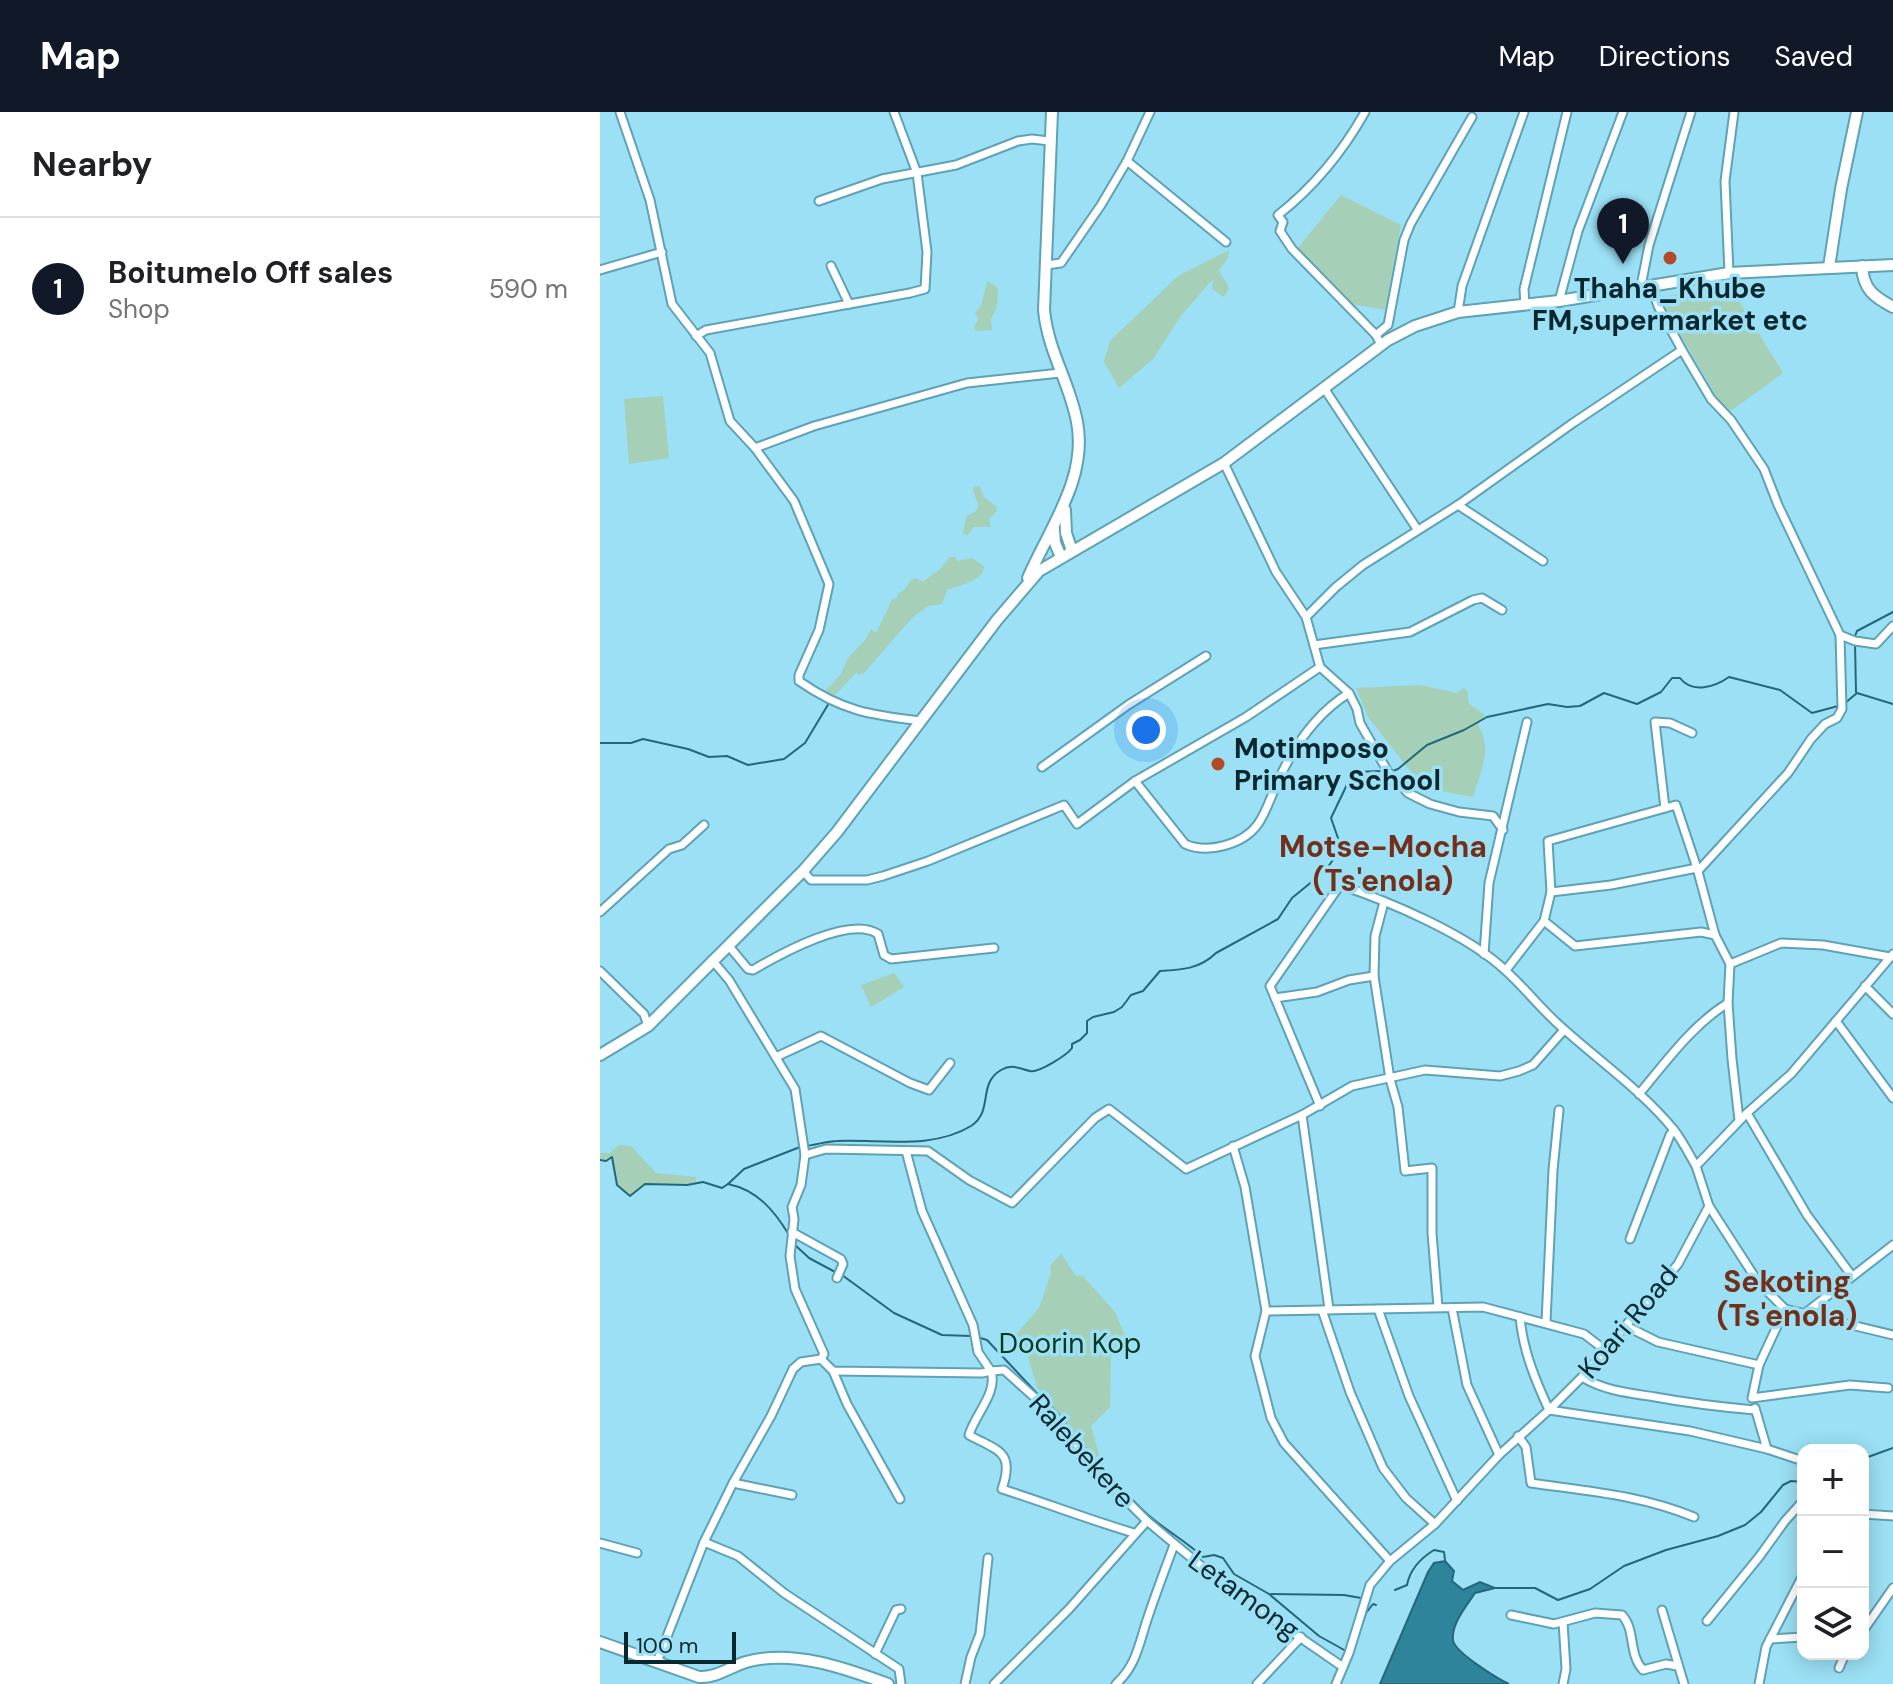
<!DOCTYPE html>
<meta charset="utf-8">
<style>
:root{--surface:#fff;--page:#f2f2f2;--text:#202124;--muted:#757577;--line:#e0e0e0;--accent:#111827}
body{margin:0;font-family:"DM Sans",sans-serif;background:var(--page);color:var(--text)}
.controls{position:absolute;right:24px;bottom:24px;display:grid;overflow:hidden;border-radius:16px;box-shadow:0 4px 20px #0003}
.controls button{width:72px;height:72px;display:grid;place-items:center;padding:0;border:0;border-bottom:2px solid var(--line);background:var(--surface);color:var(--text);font:40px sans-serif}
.scale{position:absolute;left:24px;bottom:20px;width:112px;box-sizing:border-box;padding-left:8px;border:4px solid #09272e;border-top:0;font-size:22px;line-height:28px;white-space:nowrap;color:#09272e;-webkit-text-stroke:6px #9be0f4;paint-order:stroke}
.you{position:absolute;left:546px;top:618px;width:28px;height:28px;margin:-20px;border:6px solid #fff;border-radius:50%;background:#1a73e8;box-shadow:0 0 0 12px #1a73e833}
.badge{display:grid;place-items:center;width:52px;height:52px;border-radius:50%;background:var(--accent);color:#fff;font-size:26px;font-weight:700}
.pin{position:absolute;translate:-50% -66px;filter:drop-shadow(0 2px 4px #0008)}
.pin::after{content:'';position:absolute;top:42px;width:28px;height:24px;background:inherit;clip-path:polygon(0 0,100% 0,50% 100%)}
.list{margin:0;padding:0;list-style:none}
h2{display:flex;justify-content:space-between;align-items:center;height:104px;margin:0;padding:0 32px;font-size:34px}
h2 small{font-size:26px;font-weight:400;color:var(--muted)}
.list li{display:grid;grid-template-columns:52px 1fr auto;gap:24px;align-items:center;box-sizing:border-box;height:144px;padding:0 32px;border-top:2px solid var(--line)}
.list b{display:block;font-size:30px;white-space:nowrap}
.list p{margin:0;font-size:26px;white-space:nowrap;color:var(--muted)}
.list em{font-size:26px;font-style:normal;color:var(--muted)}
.icon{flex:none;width:44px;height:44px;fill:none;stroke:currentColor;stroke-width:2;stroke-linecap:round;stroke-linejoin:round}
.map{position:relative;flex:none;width:1293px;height:1572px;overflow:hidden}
header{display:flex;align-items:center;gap:48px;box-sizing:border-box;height:112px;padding:0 40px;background:var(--accent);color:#fff}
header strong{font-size:38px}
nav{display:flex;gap:44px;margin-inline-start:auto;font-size:28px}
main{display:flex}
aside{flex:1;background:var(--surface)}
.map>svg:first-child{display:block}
.green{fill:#a5cfb6}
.water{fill:#2e849b;stroke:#23687a;stroke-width:2}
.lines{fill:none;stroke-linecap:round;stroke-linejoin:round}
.stream{stroke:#23687a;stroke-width:2}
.street-casing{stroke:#5ea2b5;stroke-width:11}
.secondary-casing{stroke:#5ea2b5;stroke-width:14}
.street{stroke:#fff;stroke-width:7}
.secondary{stroke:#fff;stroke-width:10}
.poi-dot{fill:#b24a27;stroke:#9be0f4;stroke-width:3}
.labels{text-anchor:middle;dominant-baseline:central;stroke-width:7;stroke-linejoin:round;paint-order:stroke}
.poi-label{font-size:28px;font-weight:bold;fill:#09272e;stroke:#9be0f4}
.street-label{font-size:28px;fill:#09272e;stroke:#9be0f4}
.park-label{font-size:28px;fill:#00371f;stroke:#9be0f4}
.neighbourhood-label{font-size:30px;font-weight:bold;fill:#722f19;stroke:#9be0f4}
</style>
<header>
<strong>Map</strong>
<nav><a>Map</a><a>Directions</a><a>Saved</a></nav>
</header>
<main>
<aside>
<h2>Nearby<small></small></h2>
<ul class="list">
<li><span class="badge">1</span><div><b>Boitumelo Off sales</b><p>Shop</p></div><em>590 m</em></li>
</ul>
</aside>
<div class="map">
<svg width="1293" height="1572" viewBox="0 0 1293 1572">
<rect width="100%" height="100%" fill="#9be0f4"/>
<g class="green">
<polygon points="741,83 801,113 785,198 752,192 697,137"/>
<path d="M629,138L628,146L619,158C621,166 628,169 629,177L624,185L612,177L613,167L579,206L554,246L519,276L504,250L510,229L578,164Z"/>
<polygon points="387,169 398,176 397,195 391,207 392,218 376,219 374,215 378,207 375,200 381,194"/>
<polygon points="1128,171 1183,261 1132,298 1123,296 1059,186"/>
<polygon points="63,284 69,346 29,352 24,287"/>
<polygon points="380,374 383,384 397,395 396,400 389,407 391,415 374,415 367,424 363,421 366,405 375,400 379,394 373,379 374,375"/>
<path d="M350,445H355L358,449L372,446L384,454C383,470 361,472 347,478L342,492L328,494L312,506L264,561L258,563L257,560L232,586L226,579L241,562L248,546L266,527L271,517L276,521L293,486L298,487L297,482L304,478L312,467L316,466L323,470L340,457Z"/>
<path d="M820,573L857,581L863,576L867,578L869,592L885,603L878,613C893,640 881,657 873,685L836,678L812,661L768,605L756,576Z"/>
<polygon points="294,861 304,875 271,895 261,873"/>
<polygon points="19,1033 31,1034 56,1061 96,1065 96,1072 45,1072 30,1084 17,1073 12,1046 0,1048 0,1041 10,1041"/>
<polygon points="461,1142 476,1164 482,1163 515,1200 529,1232 511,1244 510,1295 491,1314 501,1349 496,1348 437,1275 428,1245 414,1236 413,1226 439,1196 451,1161 450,1154"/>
</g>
<path class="water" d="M845,1449L854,1459L852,1469L863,1478L880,1470L895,1476L875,1481C867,1493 851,1512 853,1528C854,1540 898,1567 909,1572H780L828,1460L834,1451Z"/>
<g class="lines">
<g class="stream">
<polyline points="1255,524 1257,519 1293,500"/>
<polyline points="1255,531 1256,580"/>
<polyline points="1244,592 1257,581 1293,592"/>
<polyline points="0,631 31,631 43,627 88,637 109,645 127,644 148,653 184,647 205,631 229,591"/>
<path d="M790,660L798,657L827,633L864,618L887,605L948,592L967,595L980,594L1004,581L1037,592L1061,580L1072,566H1080C1092,582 1115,575 1129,565L1180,578L1212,601L1238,594"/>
<path d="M206,1034C216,1033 227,1029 237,1029C280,1027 332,1038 371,1014C394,999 377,972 401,958C413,951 419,957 430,959C439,961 467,943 472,936V932L480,928L487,921V909L493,905L514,900L522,895L531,883L543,879L560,859C581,858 600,857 616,841L678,807L692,786L725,759L735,745L739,729L731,706L753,660L783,659"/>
<path d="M0,1048L6,1049L12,1045L17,1073L30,1084L45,1072L87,1073L103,1070L122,1076L128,1072C157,1078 174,1098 189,1123"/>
<polyline points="128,1072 144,1057 200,1035"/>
<polyline points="194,1132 209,1146 235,1160"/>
<polyline points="242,1163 294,1201 342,1223 371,1224"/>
<polyline points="377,1225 387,1228 447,1292"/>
<polyline points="1263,1344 1268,1345 1293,1336"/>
<path d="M503,1357C520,1373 535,1393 553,1407C569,1420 588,1431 603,1445L614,1443L623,1446L634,1462L669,1482L719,1524L746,1539"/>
<polyline points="893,1476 935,1476 958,1488 990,1477 1024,1454 1066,1438 1118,1424 1145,1413 1161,1400 1183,1373 1191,1369 1203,1370"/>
<path d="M795,1478L807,1473C810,1457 821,1446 834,1438L844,1440L845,1448"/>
<polyline points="671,1482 744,1483 761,1486"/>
<polyline points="752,1542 766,1501 773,1492 776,1493"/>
</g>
<g class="street-casing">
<g id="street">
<path d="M20,0L50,88L72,192L110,241L130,309L155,336L194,389L229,472L219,518L199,563V569C242,599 270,603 321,609"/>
<path d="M765,0C742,41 715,74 678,103L683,110L680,119L692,137L776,223L781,233"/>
<polyline points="527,49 626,130"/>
<polyline points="219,89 282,67 356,53 418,29 432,27 449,29"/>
<polyline points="446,153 461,151 501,93 527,49 550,0"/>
<polyline points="231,154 249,192"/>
<polyline points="0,158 62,140"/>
<polyline points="1129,161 1125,69 1134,0"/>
<polyline points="1041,174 1049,133 1091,0"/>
<polyline points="1051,174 1058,194 1082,238 1111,287 1131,308 1164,357 1178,393 1240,523 1242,597 1237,606 1225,612 1211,627 1188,661 1098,759"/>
<polyline points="959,189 978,119 1023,0"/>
<polyline points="925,193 924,177 967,0"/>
<polyline points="858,200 862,174 924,0"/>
<polyline points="776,223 788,213 804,128 811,111 872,5"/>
<polyline points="96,224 106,218 310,181 325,177 327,140 317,61 294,0"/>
<polyline points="724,276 817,417"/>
<polyline points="155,336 214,314 367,271 460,261"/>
<polyline points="624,351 676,460 706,505 720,555 749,581 757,597 760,611 788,660 808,681 830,692 859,700 893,704 903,718"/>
<polyline points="858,393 943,449"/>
<polyline points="706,505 736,475 763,453 858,393 973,311 1082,238"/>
<polyline points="1240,523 1255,529 1276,532 1293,514"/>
<polyline points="714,533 810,520 873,488 882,486 902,498"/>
<polyline points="442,655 528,593 606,544"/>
<path d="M535,669L585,732C607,742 643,733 658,712C667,699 672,681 679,667C694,634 717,601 749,581"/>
<polyline points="1065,696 1055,610 1070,611 1092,621"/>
<polyline points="203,759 211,768 267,768 283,764 328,749 464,693 477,712 535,669 646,605 720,555"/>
<polyline points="951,780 1011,773 1097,756"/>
<polyline points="784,790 775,824 774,864 790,967 798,995 805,1059 832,1056 832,1121 838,1195"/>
<polyline points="0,800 69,737 82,733 104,713"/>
<polyline points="944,809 975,834 1101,820 1115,823"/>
<path d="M128,833L148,857L153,858C180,842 250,803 278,822L284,843L291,847L394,836"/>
<polyline points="884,842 889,771 927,610"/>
<polyline points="112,848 129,868 195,977 205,1043 201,1073 192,1095 194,1107 190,1144 195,1177 224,1242 221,1247"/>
<polyline points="1130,852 1181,831 1223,833 1290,845"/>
<polyline points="906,858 944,809 951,780 948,729 1076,693 1097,756 1115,823 1130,852 1128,891 1132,947 1139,1008"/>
<polyline points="0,859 44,902 48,914"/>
<polyline points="1265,874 1293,902"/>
<polyline points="675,886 717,880 749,868 774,864"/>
<polyline points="1236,909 1293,986"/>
<polyline points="176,945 221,924 310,971 329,978 350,951"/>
<path d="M1039,982C1066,950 1092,913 1128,891"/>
<path d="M720,994L670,874L740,773C788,789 869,823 906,859C927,878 944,901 966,919C1002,951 1043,980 1074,1018C1082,1028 1089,1042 1096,1054"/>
<polyline points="1147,1001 1207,1103 1252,1164"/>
<polyline points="702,1003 729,1197"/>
<polyline points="633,1034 645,1075 666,1199 655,1244 671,1306 684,1331 790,1449"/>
<polyline points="306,1039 322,1099 373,1213 378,1240 391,1259 404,1258 453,1302 499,1361 547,1409 469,1497 394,1572"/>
<polyline points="205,1043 226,1037 328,1039 369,1068 412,1091 495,1006 509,997 586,1057 702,1003 752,974 825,958 900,964 919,959 933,953 964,918"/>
<polyline points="1109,1094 1158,1170 1185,1197 1293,1223"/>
<polyline points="192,1120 241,1147 243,1152 237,1166"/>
<polyline points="1030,1127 1070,1023 1074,1018"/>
<polyline points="852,1196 867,1273 899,1343"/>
<polyline points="778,1197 809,1284 857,1389"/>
<polyline points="722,1198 750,1280 783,1356 806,1386 835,1412"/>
<polyline points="666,1199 883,1195 984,1222 1005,1238"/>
<polyline points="1204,1202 1293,1133"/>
<path d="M920,1205C923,1239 935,1267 949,1298L1090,1319L1167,1337L1203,1349"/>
<polyline points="946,1210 953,1058 959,998"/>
<polyline points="1026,1214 1058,1230 1159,1253 1185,1197"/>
<polyline points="1159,1253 1152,1286 1250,1273 1288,1276"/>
<polyline points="233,1259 247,1292 300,1387"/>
<path d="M982,1265C1005,1279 1029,1281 1055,1285C1088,1291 1121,1295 1155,1298"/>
<polyline points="1155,1296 1167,1337"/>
<path d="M918,1324L926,1335L931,1371C987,1379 1041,1383 1094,1405"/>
<polyline points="133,1371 192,1383"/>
<polyline points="1263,1402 1293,1404"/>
<polyline points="547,1409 624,1473 743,1555"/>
<polyline points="104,1430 138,1444 184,1481 299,1557 301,1572"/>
<polyline points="0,1431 37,1441"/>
<polyline points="1062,1498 1084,1572"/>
<path d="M911,1503L954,1512L995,1501L1022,1503C1036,1518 1028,1542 1043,1558L1066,1552L1077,1554"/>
<polyline points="1107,1509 1159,1445 1185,1409 1203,1389"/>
<polyline points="1263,1519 1293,1476"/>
<polyline points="1170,1527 1203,1525"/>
<polyline points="275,1542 296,1498 301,1497"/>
<path d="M57,1550L104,1430L133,1371L171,1304L193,1257L201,1250L221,1247L233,1259L382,1261L391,1259C398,1281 375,1302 369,1323C398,1339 415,1339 402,1377C446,1391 490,1408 534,1421"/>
<polyline points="1239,1556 1245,1542"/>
<polyline points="365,1572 371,1545 380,1522 388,1446"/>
<path d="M516,1572C537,1553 539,1531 548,1505C556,1481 565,1457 574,1433"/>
<polyline points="657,1572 701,1525"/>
<polyline points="736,1572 749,1541 770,1473 790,1449 835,1412 899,1343 949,1298 982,1265 1078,1152 1109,1094 1096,1054 1147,1001 1191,962 1293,842"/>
<polyline points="963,1572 966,1557 963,1510"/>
<polyline points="1159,1572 1166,1535 1203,1463"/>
</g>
</g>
<g class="secondary-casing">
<g id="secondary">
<path d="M1262,154C1263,177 1274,185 1293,195"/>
<polyline points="1229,155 1241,77 1257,0"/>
<polyline points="465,398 466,421 472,439"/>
<polyline points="454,417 455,431 461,445"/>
<path d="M428,466C449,417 488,366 477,310C470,271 448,240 444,198L452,0"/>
<polyline points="0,943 48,914 203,759 237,720 397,508 439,459 624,351 788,228 815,214 858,200 959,189 1129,161 1293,153"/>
<path d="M0,1530L99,1565C116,1566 130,1555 146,1550C192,1537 245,1556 288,1572"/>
</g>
</g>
<use href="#street" class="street"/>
<use href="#secondary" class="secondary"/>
</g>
<g class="poi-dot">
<circle cx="1070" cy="146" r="8"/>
<circle cx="618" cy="652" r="8"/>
</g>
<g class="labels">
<g class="poi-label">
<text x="1070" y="176">Thaha_Khube<tspan x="1070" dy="32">FM,supermarket etc</tspan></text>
<text x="634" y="636" text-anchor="start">Motimposo<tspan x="634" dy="32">Primary School</tspan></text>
</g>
<g class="street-label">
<text transform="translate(1028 1210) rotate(-50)">Koari Road</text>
<text transform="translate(482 1339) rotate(48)">Ralebekere</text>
<text transform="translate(644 1483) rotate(36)">Letamong</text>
</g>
<g class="park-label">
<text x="470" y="1231">Doorin Kop</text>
</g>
<g class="neighbourhood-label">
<text x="783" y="734">Motse-Mocha<tspan x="783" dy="34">(Ts'enola)</tspan></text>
<text x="1187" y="1169">Sekoting<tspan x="1187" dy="34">(Ts'enola)</tspan></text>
</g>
</g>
</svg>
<div class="controls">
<button>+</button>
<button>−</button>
<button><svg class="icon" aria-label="layers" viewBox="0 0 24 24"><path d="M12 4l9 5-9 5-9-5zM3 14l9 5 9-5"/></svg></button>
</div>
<div class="scale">100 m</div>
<div class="you"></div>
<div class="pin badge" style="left:1023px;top:152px">1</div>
</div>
</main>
